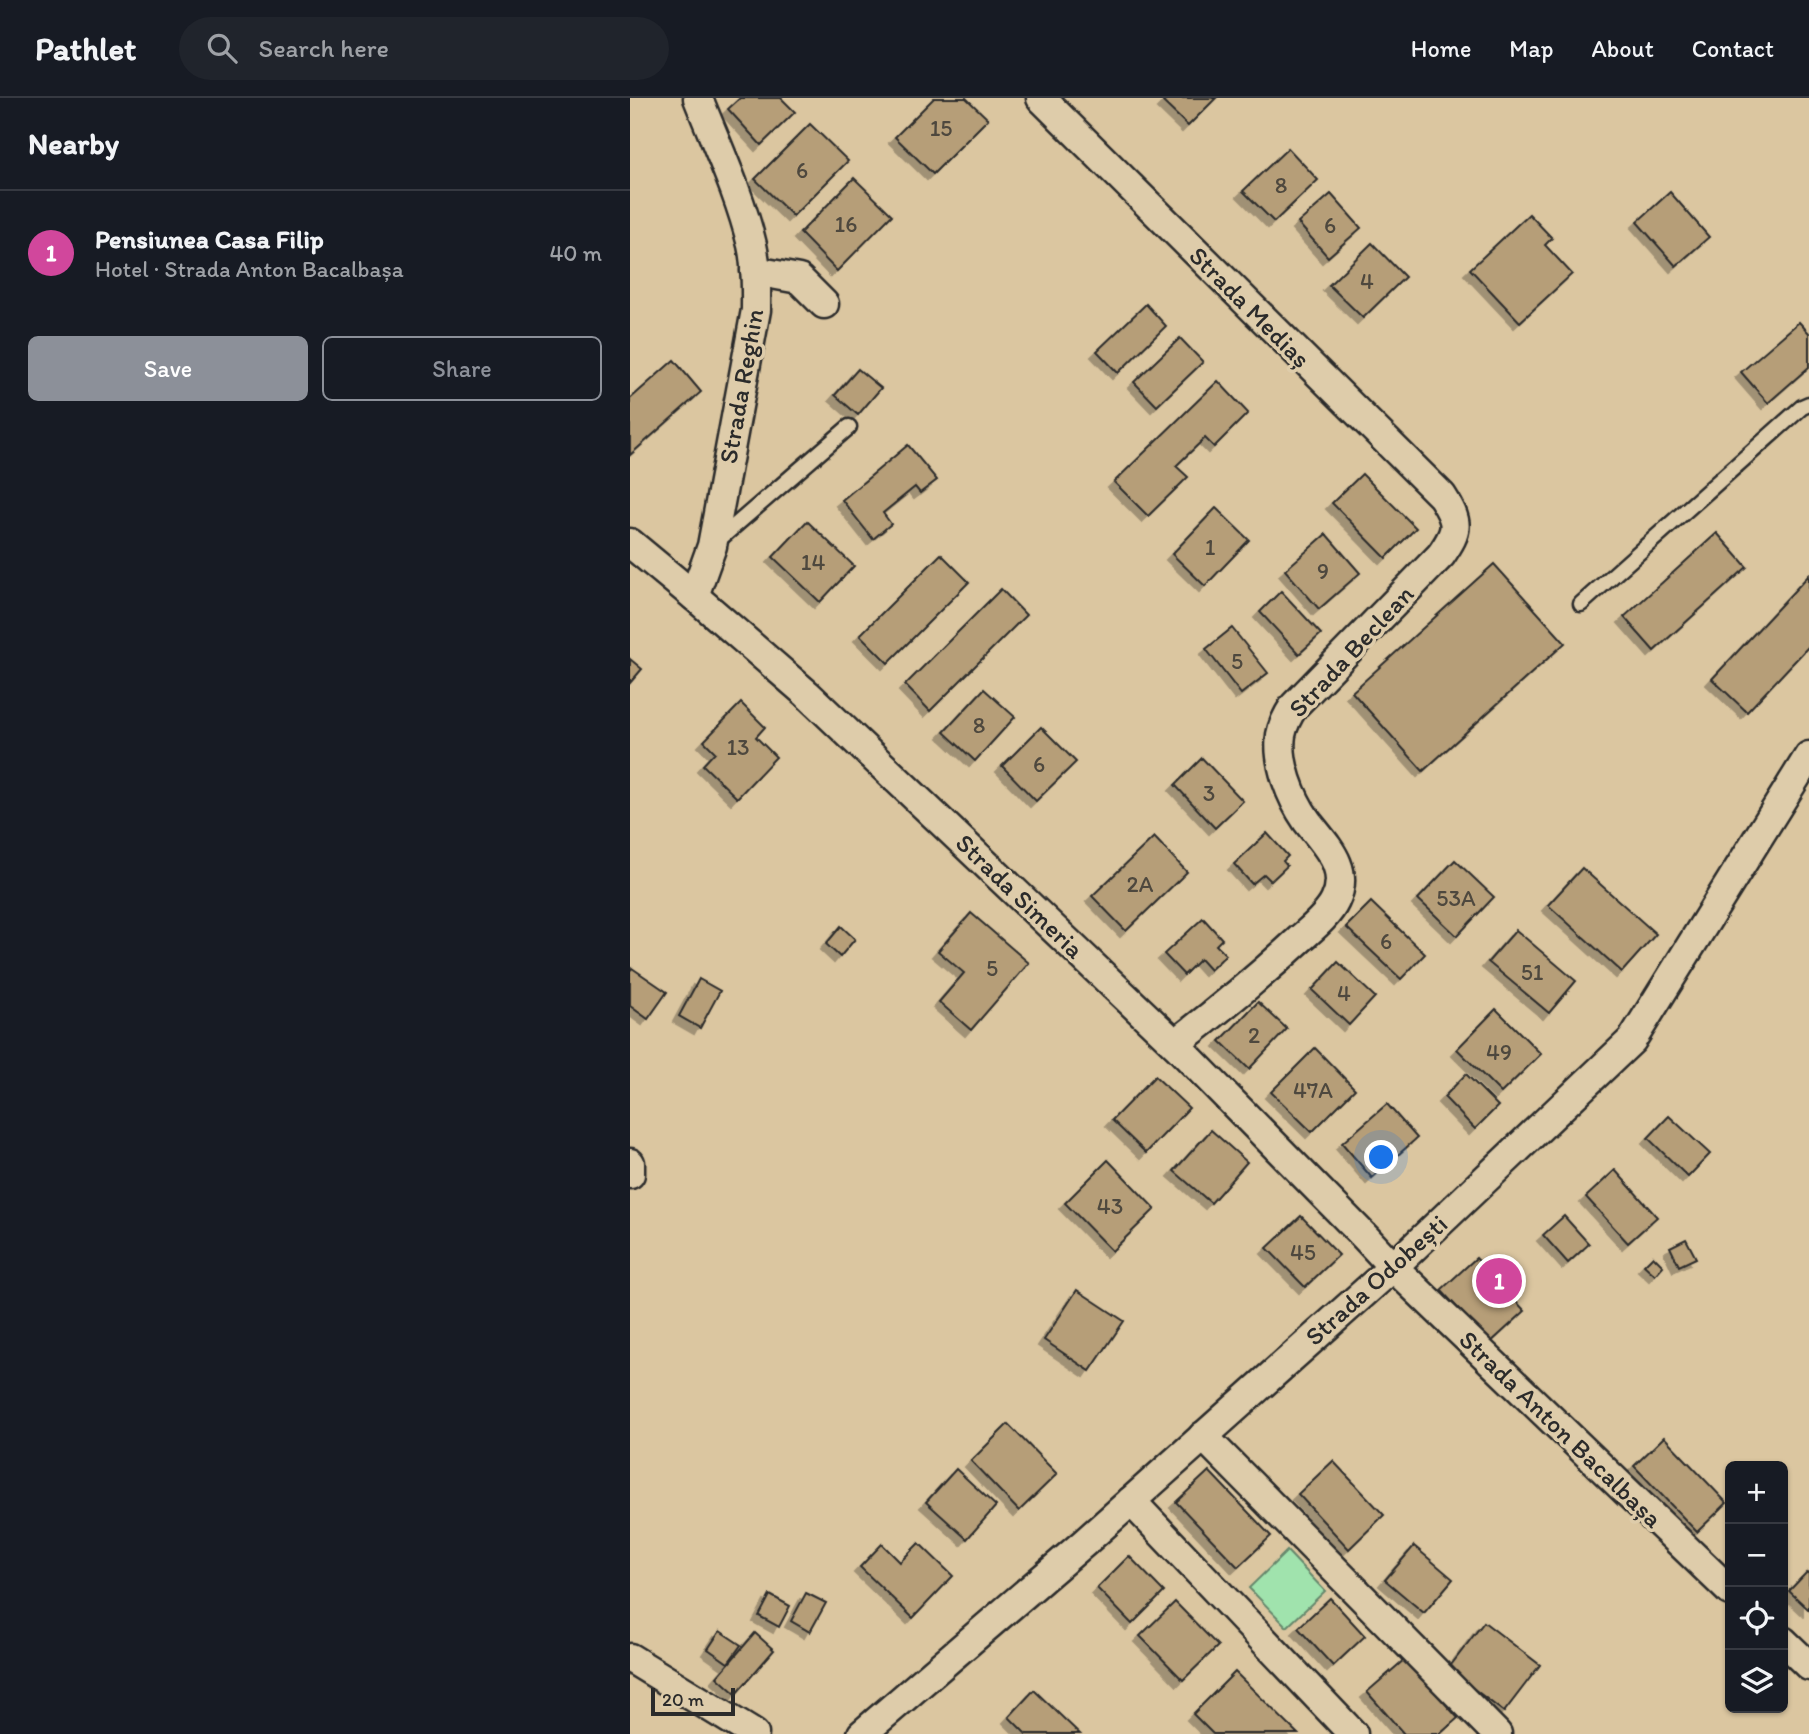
<!DOCTYPE html>
<meta charset="utf-8">
<style>
:root{--surface:#171b24;--page:#20242c;--text:#f1f3f6;--muted:#9ea1a6;--line:#363941;--accent:#8c9099}
body{margin:0;font-family:Itim,sans-serif;background:var(--page);color:var(--text)}
.controls{position:absolute;right:21px;bottom:21px;display:grid;overflow:hidden;border-radius:10px;box-shadow:0 2px 5px #0004}
.controls button{width:63px;height:63px;display:grid;place-items:center;padding:0;border:0;border-bottom:2px solid var(--line);background:var(--surface);color:var(--text);font:35px sans-serif}
.scale{position:absolute;left:21px;bottom:18px;width:84px;box-sizing:border-box;padding-left:7px;border:4px solid #2b2b2b;border-top:0;font-size:19px;line-height:24px;white-space:nowrap;color:#2b2b2b;-webkit-text-stroke:5px #deccaa;paint-order:stroke}
.you{position:absolute;left:752px;top:1060px;width:24px;height:24px;margin:-18px;border:5px solid #fff;border-radius:50%;background:#1a73e8;box-shadow:0 0 0 10px #1a73e833}
.badge{display:grid;place-items:center;width:46px;height:46px;border-radius:50%;background:var(--accent);color:#fff;font-size:23px;font-weight:700}
.pin{position:absolute;translate:-50% -50%;border:4px solid #fff;box-shadow:0 2px 7px #0006}
.list{margin:0;padding:0;list-style:none}
h2{display:flex;justify-content:space-between;align-items:center;height:91px;margin:0;padding:0 28px;font-size:30px}
h2 small{font-size:23px;font-weight:400;color:var(--muted)}
.list li{display:grid;grid-template-columns:46px 1fr auto;gap:21px;align-items:center;box-sizing:border-box;height:126px;padding:0 28px;border-top:2px solid var(--line)}
.list b{display:block;font-size:26px;white-space:nowrap}
.list p{margin:0;font-size:23px;white-space:nowrap;color:var(--muted)}
.list em{font-size:23px;font-style:normal;color:var(--muted)}
.actions{display:flex;gap:14px;padding:21px 28px}
.actions a{flex:1;padding:16px 0;border:2px solid var(--accent);border-radius:10px;text-align:center;font-size:24px;color:var(--accent)}
.actions .main{background:var(--accent);color:#fff}
.icon{flex:none;width:38px;height:38px;fill:none;stroke:currentColor;stroke-width:2;stroke-linecap:round;stroke-linejoin:round}
.map{position:relative;flex:none;width:1179px;height:1636px;overflow:hidden}
header{display:flex;align-items:center;gap:42px;box-sizing:border-box;height:98px;padding:0 35px;background:var(--surface);border-bottom:2px solid var(--line)}
header strong{font-size:33px}
nav{display:flex;gap:38px;margin-inline-start:auto;font-size:24px}
.search{width:490px;height:63px;background:var(--page);display:flex;align-items:center;gap:18px;box-sizing:border-box;padding:0 24px;border-radius:38px;color:var(--muted);font-size:26px}
main{display:flex}
aside{flex:1;background:var(--surface)}
.map>svg:first-child{display:block}
.green{fill:#a0e3ad;stroke:#66876c;stroke-width:2}
.building{fill:#b69e78;stroke:#2b2b2b;stroke-width:2;filter:url(#shadow)}
.lines{fill:none;stroke-linecap:round;stroke-linejoin:round}
.service-casing{stroke:#2b2b2b;stroke-width:19}
.minor-casing{stroke:#2b2b2b;stroke-width:33}
.service{stroke:#deccaa;stroke-width:14}
.minor{stroke:#deccaa;stroke-width:28}
.labels{text-anchor:middle;dominant-baseline:central;stroke-width:7;stroke-linejoin:round;paint-order:stroke}
.number-label{font-size:23px;fill:#4e483e}
.street-label{font-size:26px;fill:#2b2b2b;stroke:#deccaa}
</style>
<header>
<strong>Pathlet</strong>
<div class="search"><svg class="icon" aria-label="search" viewBox="0 0 24 24"><circle cx="10" cy="10" r="6"/><path d="M15 15l6 6"/></svg>Search here</div>
<nav><a>Home</a><a>Map</a><a>About</a><a>Contact</a></nav>
</header>
<main>
<aside>
<h2>Nearby<small></small></h2>
<ul class="list">
<li><span class="badge" style="background:#d1479c">1</span><div><b>Pensiunea Casa Filip</b><p>Hotel · Strada Anton Bacalbașa</p></div><em>40 m</em></li>
</ul>
<div class="actions"><a class="main">Save</a><a>Share</a></div>
</aside>
<div class="map">
<svg width="1179" height="1636" viewBox="0 0 1179 1636">
<defs>
<filter id="shadow"><feDropShadow dx="-6" dy="6" stdDeviation="0" flood-color="#0004"/></filter>
</defs>
<rect width="100%" height="100%" fill="#dbc6a0"/>
<filter id="ink" filterUnits="userSpaceOnUse"><feTurbulence type="fractalNoise" baseFrequency=".0143" numOctaves="2"/><feDisplacementMap in="SourceGraphic" scale="14" xChannelSelector="R" yChannelSelector="G"/><feConvolveMatrix kernelMatrix="1 2 1 2 8 2 1 2 1" color-interpolation-filters="sRGB"/></filter>
<g filter="url(#ink)">
<polygon class="green" points="657,1453 695,1493 657,1529 619,1490"/>
<g class="building">
<polygon points="110,0 151,0 165,14 131,47 98,11"/>
<polygon points="304,0 336,0 358,21 303,76 265,39"/>
<polygon points="537,0 586,0 558,28 533,4"/>
<polygon points="180,26 218,63 163,118 125,81"/>
<polygon points="658,50 688,82 644,124 613,93"/>
<polygon points="224,80 262,117 207,173 170,135"/>
<polygon points="1040,94 1079,139 1046,168 1007,124"/>
<polygon points="701,96 731,130 698,159 668,125"/>
<polygon points="899,116 922,140 915,147 942,176 890,224 840,171"/>
<polygon points="742,145 775,179 733,220 699,187"/>
<polygon points="516,206 536,228 488,275 467,253"/>
<polygon points="1169,224 1179,235 1179,269 1138,305 1111,274"/>
<polygon points="550,240 573,264 527,308 504,284"/>
<polygon points="44,262 71,294 0,357 0,301"/>
<polygon points="228,271 251,290 228,317 205,297"/>
<polygon points="588,283 618,315 584,349 575,340 546,368 558,379 518,418 484,384"/>
<polygon points="278,347 307,382 290,395 285,389 253,415 261,426 243,441 212,402"/>
<polygon points="732,376 786,430 756,460 702,405"/>
<polygon points="586,410 619,442 575,488 542,456"/>
<polygon points="177,423 224,468 190,504 143,459"/>
<polygon points="1087,435 1117,469 1024,553 994,519"/>
<polygon points="696,436 730,475 689,511 655,472"/>
<polygon points="311,456 339,484 258,565 230,537"/>
<polygon points="864,466 935,545 793,673 722,594"/>
<polygon points="1179,477 1179,548 1117,614 1082,581"/>
<polygon points="371,491 396,517 300,613 275,587"/>
<polygon points="651,493 691,536 669,556 630,514"/>
<polygon points="602,530 638,575 611,596 576,551"/>
<polygon points="0,561 12,571 0,585"/>
<polygon points="354,591 385,619 345,663 314,634"/>
<polygon points="111,605 135,629 126,639 146,659 107,700 73,667 85,654 74,643"/>
<polygon points="411,629 446,664 406,703 372,668"/>
<polygon points="572,660 613,703 585,730 545,687"/>
<polygon points="637,735 658,758 653,763 657,768 641,783 634,776 622,786 604,766"/>
<polygon points="524,739 557,774 496,833 462,798"/>
<polygon points="825,762 864,799 827,838 788,801"/>
<polygon points="952,770 1026,836 992,874 918,807"/>
<polygon points="741,804 795,856 771,881 716,829"/>
<polygon points="341,815 399,865 341,932 309,904 334,875 308,853"/>
<polygon points="573,820 592,841 586,847 596,857 580,872 570,861 554,877 534,856"/>
<polygon points="211,828 225,841 210,859 196,846"/>
<polygon points="886,832 946,883 919,915 858,864"/>
<polygon points="708,864 745,899 719,927 682,892"/>
<polygon points="2,870 37,894 18,921 0,908 0,873"/>
<polygon points="69,881 90,893 70,930 49,918"/>
<polygon points="628,904 657,931 619,971 590,943"/>
<polygon points="866,911 911,956 871,995 827,951"/>
<polygon points="685,950 725,991 682,1034 641,994"/>
<polygon points="836,976 868,1008 845,1031 814,999"/>
<polygon points="525,978 559,1010 516,1055 482,1022"/>
<polygon points="757,1006 787,1040 742,1080 712,1045"/>
<polygon points="1039,1018 1080,1056 1058,1079 1018,1040"/>
<polygon points="581,1032 617,1064 581,1105 544,1073"/>
<polygon points="478,1062 525,1111 482,1153 435,1105"/>
<polygon points="985,1072 1027,1119 998,1145 956,1099"/>
<polygon points="671,1118 709,1157 675,1189 637,1150"/>
<polygon points="934,1118 959,1146 938,1165 913,1137"/>
<polygon points="1056,1141 1066,1160 1049,1168 1040,1149"/>
<polygon points="1023,1158 1033,1168 1025,1177 1014,1167"/>
<polygon points="846,1160 895,1213 860,1245 811,1192"/>
<polygon points="447,1192 494,1223 460,1273 414,1242"/>
<polygon points="378,1326 427,1376 389,1413 341,1363"/>
<polygon points="1034,1339 1097,1405 1067,1434 1004,1368"/>
<polygon points="703,1363 754,1417 719,1451 668,1396"/>
<polygon points="326,1371 366,1408 337,1441 296,1404"/>
<polygon points="579,1373 641,1438 608,1469 546,1404"/>
<polygon points="289,1445 323,1478 283,1520 230,1469 252,1446 270,1464"/>
<polygon points="784,1448 823,1481 794,1515 755,1482"/>
<polygon points="499,1458 534,1494 502,1526 467,1490"/>
<polygon points="1177,1474 1179,1476 1179,1512 1159,1493"/>
<polygon points="176,1495 196,1505 180,1534 161,1523"/>
<polygon points="140,1497 160,1508 149,1529 129,1518"/>
<polygon points="700,1500 735,1538 703,1568 668,1530"/>
<polygon points="545,1504 588,1548 553,1582 510,1538"/>
<polygon points="854,1524 910,1567 874,1614 818,1571"/>
<polygon points="90,1533 111,1547 98,1565 78,1551"/>
<polygon points="125,1535 144,1552 106,1596 87,1579"/>
<polygon points="775,1561 828,1620 810,1636 774,1636 737,1594"/>
<polygon points="605,1574 668,1636 583,1636 563,1616"/>
<polygon points="404,1592 450,1636 396,1636 379,1619"/>
</g>
<g class="lines">
<g class="service-casing">
<g id="service">
<polyline points="86,444 219,329"/>
<polyline points="951,506 1172,309 1179,306"/>
</g>
</g>
<g class="minor-casing">
<g id="minor">
<path d="M411,0L812,398C829,425 829,431 811,457L664,608C658,617 653,626 651,637C647,665 661,700 677,723C696,748 721,770 705,803C698,818 681,831 669,842C629,879 588,913 545,946"/>
<polyline points="125,173 169,181 194,206"/>
<polyline points="0,445 64,498 177,596 545,946 736,1140 763,1169 1100,1493"/>
<path d="M64,498L82,448L126,212C126,191 127,168 122,147C110,97 87,48 68,0"/>
<polyline points="0,1065 0,1076"/>
<polyline points="573,1338 867,1636"/>
<polyline points="501,1403 723,1636"/>
<polyline points="1153,1543 1179,1568"/>
<polyline points="0,1560 124,1636"/>
<polyline points="232,1636 454,1445 763,1169 1002,942 1179,658"/>
</g>
</g>
<use href="#service" class="service"/>
<use href="#minor" class="minor"/>
</g>
</g>
<g class="labels">
<g class="number-label">
<text x="311" y="30">15</text>
<text x="172" y="72">6</text>
<text x="651" y="87">8</text>
<text x="216" y="126">16</text>
<text x="700" y="127">6</text>
<text x="737" y="183">4</text>
<text x="580" y="449">1</text>
<text x="183" y="464">14</text>
<text x="693" y="473">9</text>
<text x="607" y="563">5</text>
<text x="349" y="627">8</text>
<text x="108" y="649">13</text>
<text x="409" y="666">6</text>
<text x="579" y="695">3</text>
<text x="510" y="786">2A</text>
<text x="826" y="800">53A</text>
<text x="756" y="843">6</text>
<text x="362" y="870">5</text>
<text x="902" y="874">51</text>
<text x="714" y="895">4</text>
<text x="624" y="937">2</text>
<text x="869" y="954">49</text>
<text x="683" y="992">47A</text>
<text x="480" y="1108">43</text>
<text x="673" y="1154">45</text>
</g>
<g class="street-label">
<text transform="translate(620 209) rotate(45)">Strada Mediaș</text>
<text transform="translate(111 288) rotate(-80)">Strada Reghin</text>
<text transform="translate(721 553) rotate(-47)">Strada Beclean</text>
<text transform="translate(390 798) rotate(44)">Strada Simeria</text>
<text transform="translate(746 1182) rotate(-42)">Strada Odobești</text>
<text transform="translate(931 1331) rotate(44)">Strada Anton Bacalbașa</text>
</g>
</g>
</svg>
<div class="controls">
<button>+</button>
<button>−</button>
<button><svg class="icon" aria-label="locate" viewBox="0 0 24 24"><circle cx="12" cy="12" r="6"/><path d="M12 2v4M12 18v4M2 12h4M18 12h4"/></svg></button>
<button><svg class="icon" aria-label="layers" viewBox="0 0 24 24"><path d="M12 4l9 5-9 5-9-5zM3 14l9 5 9-5"/></svg></button>
</div>
<div class="scale">20 m</div>
<div class="you"></div>
<div class="pin badge" style="left:869px;top:1183px;background:#d1479c">1</div>
</div>
</main>
